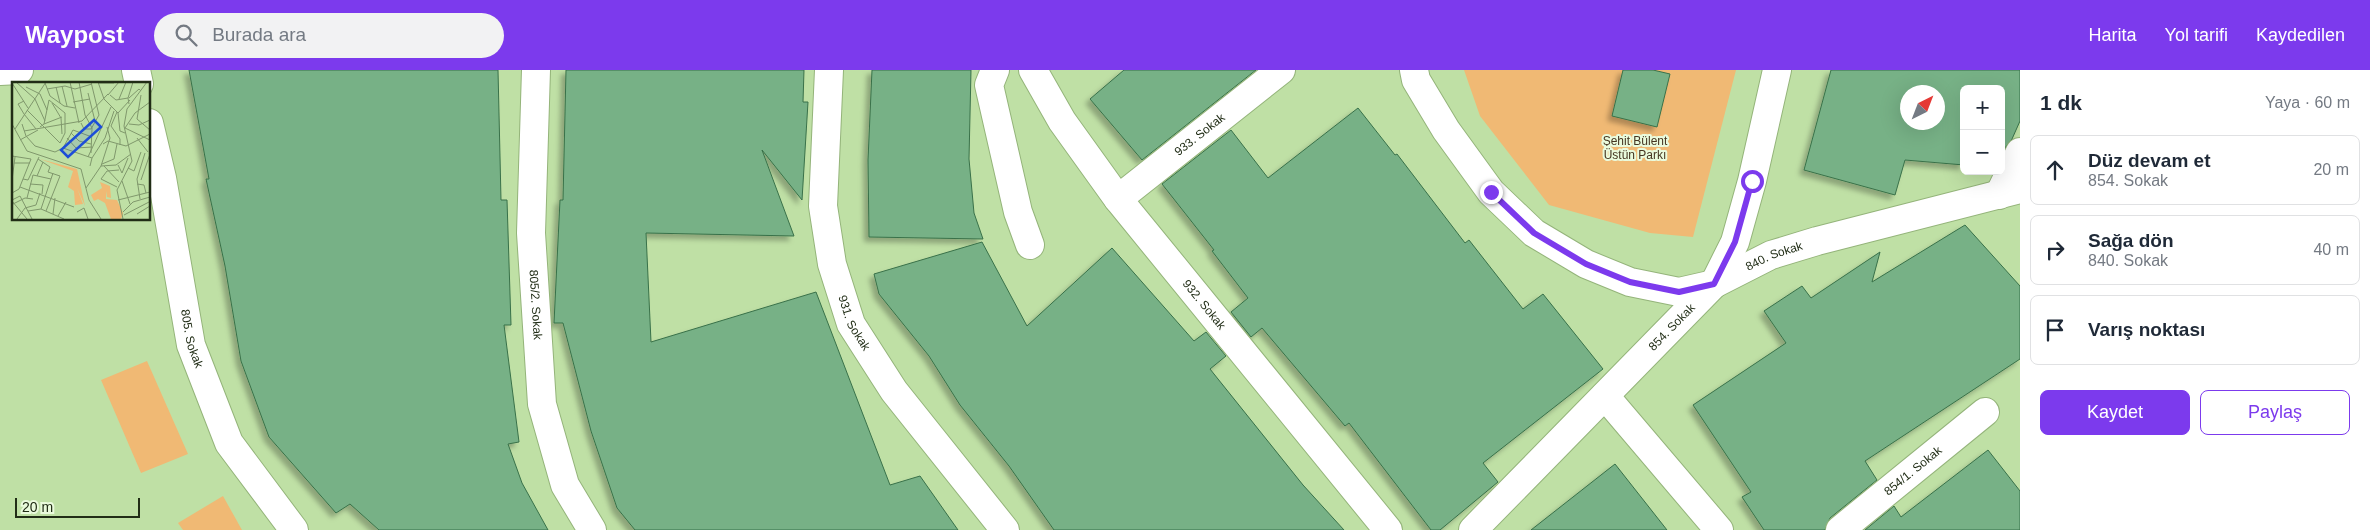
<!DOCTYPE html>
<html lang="tr">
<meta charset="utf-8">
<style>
:root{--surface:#fff;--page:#f2f2f3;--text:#1f2937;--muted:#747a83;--line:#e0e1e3;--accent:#7c3aed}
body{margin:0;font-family:Helvetica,sans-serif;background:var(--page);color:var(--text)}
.controls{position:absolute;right:15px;top:15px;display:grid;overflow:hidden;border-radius:8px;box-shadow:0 5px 20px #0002}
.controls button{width:45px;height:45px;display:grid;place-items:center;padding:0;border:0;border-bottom:1px solid var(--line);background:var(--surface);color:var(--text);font:25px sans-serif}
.compass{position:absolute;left:1900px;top:15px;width:45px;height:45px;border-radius:50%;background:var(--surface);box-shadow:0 5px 20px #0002;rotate:42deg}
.scale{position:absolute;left:15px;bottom:12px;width:125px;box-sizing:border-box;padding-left:5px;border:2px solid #212d16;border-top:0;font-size:14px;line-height:18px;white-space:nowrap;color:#212d16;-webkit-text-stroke:4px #eafbdd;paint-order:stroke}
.stop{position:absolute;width:15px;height:15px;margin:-11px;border:4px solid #7c3aed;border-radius:50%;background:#fff}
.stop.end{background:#7c3aed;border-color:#fff;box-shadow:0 1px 5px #0008}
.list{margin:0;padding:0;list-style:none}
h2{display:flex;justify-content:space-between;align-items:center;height:65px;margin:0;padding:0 20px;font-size:21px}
h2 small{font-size:16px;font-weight:400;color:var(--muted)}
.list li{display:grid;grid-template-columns:32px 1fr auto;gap:15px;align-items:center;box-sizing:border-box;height:70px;margin:0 10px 10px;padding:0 10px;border:1px solid var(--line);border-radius:8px}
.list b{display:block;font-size:19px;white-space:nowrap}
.list p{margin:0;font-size:16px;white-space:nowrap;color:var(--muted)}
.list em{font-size:16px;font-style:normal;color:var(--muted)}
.actions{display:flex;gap:10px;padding:15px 20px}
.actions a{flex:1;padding:11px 0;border:1px solid var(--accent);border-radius:8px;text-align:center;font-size:18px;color:var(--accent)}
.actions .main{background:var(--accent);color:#fff}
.icon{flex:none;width:28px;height:28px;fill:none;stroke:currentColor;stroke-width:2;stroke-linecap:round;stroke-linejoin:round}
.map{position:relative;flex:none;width:2020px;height:460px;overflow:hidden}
header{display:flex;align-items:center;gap:30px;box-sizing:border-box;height:70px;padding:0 25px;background:var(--accent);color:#fff}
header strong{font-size:24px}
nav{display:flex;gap:28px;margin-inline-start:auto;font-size:18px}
.search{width:350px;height:45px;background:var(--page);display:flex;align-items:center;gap:12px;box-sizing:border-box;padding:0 18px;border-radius:28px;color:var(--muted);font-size:19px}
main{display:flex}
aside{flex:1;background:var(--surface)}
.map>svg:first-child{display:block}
.green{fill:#f0b974}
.building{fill:#77b186;stroke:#397149;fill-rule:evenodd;filter:url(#shadow)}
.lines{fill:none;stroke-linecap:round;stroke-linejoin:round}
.minor-casing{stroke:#94b47a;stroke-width:30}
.minor{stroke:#fff;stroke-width:28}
.route{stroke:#7c3aed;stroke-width:6}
.labels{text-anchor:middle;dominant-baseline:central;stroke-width:4;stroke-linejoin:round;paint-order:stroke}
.street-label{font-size:12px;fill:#212d16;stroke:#eafbdd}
.park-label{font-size:12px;fill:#463622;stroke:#eafbdd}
.inset-road{fill:none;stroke:#80986c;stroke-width:1}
.view{fill:#1d4ed8;fill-opacity:0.15;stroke:#1d4ed8;stroke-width:2.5}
.inset-edge{fill:none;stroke:#212d16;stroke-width:2.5}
</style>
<header>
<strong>Waypost</strong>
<div class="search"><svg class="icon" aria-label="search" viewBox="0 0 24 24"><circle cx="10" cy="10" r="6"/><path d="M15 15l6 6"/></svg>Burada ara</div>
<nav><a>Harita</a><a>Yol tarifi</a><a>Kaydedilen</a></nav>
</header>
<main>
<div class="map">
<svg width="2020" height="460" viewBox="0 0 2020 460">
<defs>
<filter id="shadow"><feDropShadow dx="-4.5" dy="4.5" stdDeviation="2.5" flood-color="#0004"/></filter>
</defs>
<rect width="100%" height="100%" fill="#bfe0a5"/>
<g class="green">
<polygon points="1464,0 1736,0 1693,167 1650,163 1549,135 1480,46"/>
<polygon points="147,291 188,384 141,403 101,310"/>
<polygon points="223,426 242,460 183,460 178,453"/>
</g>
<g class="building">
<polygon points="189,0 498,0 501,130 507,130 511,255 504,255 519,372 508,374 522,413 548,460 379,460 350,434 336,443 269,367 241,291 225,196 206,109 209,109"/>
<polygon points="566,0 804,0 803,32 808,32 802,130 762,80 794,166 646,163 651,272 816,222 890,415 920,406 958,460 635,460 617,438 591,361 563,253 554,253 560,130 563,130"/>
<polygon points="872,0 971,0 969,89 974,143 983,169 869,167 868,90"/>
<polygon points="1124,0 1256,0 1142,90 1090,29"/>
<polygon points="1623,0 1653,0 1670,4 1657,57 1612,46"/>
<path d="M1831,0H2020V51L2012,69L2001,83V19H1964V95L1905,90L1895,125L1804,100ZM1908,22H1938V52H1908Z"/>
<polygon points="1358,38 1395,85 1397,84 1465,173 1469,170 1523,239 1543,224 1603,299 1483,393 1498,412 1440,460 1431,460 1349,353 1345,356 1262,258 1251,267 1231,242 1248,228 1212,181 1214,180 1162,114 1231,60 1268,108"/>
<polygon points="1965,155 2020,216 2020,289 1865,391 1877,410 1830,448 1825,460 1764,460 1742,427 1751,422 1693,335 1786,273 1764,241 1802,216 1811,228 1880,182 1872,212"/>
<polygon points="982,172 1027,256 1112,178 1194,271 1206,262 1226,286 1210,299 1303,415 1344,460 1054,460 1009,396 960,335 929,286 879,224 874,204"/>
<polygon points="1988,380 2020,421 2020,460 1865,460 1894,436 1901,447"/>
<polygon points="1615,394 1667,460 1531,460"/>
</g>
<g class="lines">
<g class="minor-casing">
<g id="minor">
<polyline points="136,0 139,14"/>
<path id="s1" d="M536,0L531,163L542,334L565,415L592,460"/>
<path id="s2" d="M829,0L823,136L832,194L851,254L894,321L1005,460"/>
<polyline points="995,0 989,15 1018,142 1030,175"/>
<path id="s3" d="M1033,0L1062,51L1118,129L1388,460"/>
<path id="s4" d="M1414,0L1416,10L1446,60L1491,122L1534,163L1586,194L1630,212L1679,222L1714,214L1771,185L1817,171L2020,119"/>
<polyline points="0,1 19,0"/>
<path id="s5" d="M149,53L162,108L191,275L229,373L294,460"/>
<polyline points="1999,125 2020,82"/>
<path id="s6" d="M1118,129L1281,0"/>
<polyline points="1605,326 1719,460"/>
<path id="s7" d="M1473,460L1714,214L1735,172L1752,111L1777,0"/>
<path id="s8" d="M1840,460L1985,342"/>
</g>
</g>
<use href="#minor" class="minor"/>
</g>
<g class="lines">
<polyline class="route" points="1491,122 1534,163 1586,194 1630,212 1679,222 1714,214 1735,172 1752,111"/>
</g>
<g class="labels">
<g class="street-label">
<text stroke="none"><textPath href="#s6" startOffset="104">933. Sokak</textPath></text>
<text stroke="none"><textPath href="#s4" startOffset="465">840. Sokak</textPath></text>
<text stroke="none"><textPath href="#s1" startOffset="235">805/2. Sokak</textPath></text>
<text stroke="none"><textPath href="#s3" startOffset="291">932. Sokak</textPath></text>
<text stroke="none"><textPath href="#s2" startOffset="258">931. Sokak</textPath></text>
<text stroke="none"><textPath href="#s7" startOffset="284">854. Sokak</textPath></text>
<text stroke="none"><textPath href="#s5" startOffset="220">805. Sokak</textPath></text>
<text stroke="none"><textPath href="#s8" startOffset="94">854/1. Sokak</textPath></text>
</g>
<g class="park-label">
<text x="1635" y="71">Şehit Bülent<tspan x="1635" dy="14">Üstün Parkı</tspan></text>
</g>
</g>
<g transform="translate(12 12)">
<rect width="138" height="138" fill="#bfe0a5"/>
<path d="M28,77L65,87L73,124L65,106L71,122L63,123L62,109L56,105L61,89ZM88,100L98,104L99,116L95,115L94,109V117L105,118L111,131L109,137H99L93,121L86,117L82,119L79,113L90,106Z" fill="#f0b974"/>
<path class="inset-road" d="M4,0L23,17L33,39M58,0L67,41M67,0L73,33L80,46L79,71M86,0L92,17L106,31M0,1L16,26M33,1L38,14L52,24L63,26M86,1H102M50,4L55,24M14,5L28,12L35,28M44,5L48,21M35,7L53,4L63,7L80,2M76,11L83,39M96,13L107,0M98,13L104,18L116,16L117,22M129,13L125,37L138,48M116,16L121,0M117,16L127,7L129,9M107,17L114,0M61,20L78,17M138,20L123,31L113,46L138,58M40,21L49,36L50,52M15,28L48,61L53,51V31L37,18M105,30L99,44L108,57V63M106,31L108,49L113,51M106,31L118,18M12,32L24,47M12,32L6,22L12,19M69,41L72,47H79L87,33L79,0M0,42L15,69L69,87L77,118L89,137M10,42L14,54L23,64L43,70L51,66L80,76M32,42L50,35M117,42L127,43L138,38M28,45L32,42L37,18M3,47L34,0M12,49L70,39L96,12M59,51L67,59L79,62M55,56L64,66L80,65M125,56L136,70M8,58L26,48M91,62L96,59L114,64L138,52M51,66L61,48L80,55M0,74L19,77L7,107L0,111M76,75L99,25M26,77L38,85L36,90L48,94L34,129M2,81H18M90,82L102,77L105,62M106,83L110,91L116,76M78,84L80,76L93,56L102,29M89,84L104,83L119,72M92,84L107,100M116,86L122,89L129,70M21,93L39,97M25,94L31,80M11,97L16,98L27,75M0,98L3,75M129,98L138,72M110,99L118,122M18,102L31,103L30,112M125,102L132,103L134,111M8,105L62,125M105,105L89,97L95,89L107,88M74,106L89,84L98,56L95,45M15,116L21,93M128,117L125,97L133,71M0,118L8,114L20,137M106,118L138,110M0,119L15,137M1,122L13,116L21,117M29,127L41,91M16,129L29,127L52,137M65,130L72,126L76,137M111,130L121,120L138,115M41,132L43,116M125,132L138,124M112,133L137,120M46,134L54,120M5,137L13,126L24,123L28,111M111,137L105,108L120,79L112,44L115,27L135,0"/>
<path class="view" d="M82,38L89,45L56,75L49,68Z"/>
<rect width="138" height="138" class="inset-edge"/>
</g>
</svg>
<div class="controls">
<button>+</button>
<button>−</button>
</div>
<svg class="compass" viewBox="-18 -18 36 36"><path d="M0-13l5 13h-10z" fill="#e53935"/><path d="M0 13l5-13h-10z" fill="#747a83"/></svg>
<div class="scale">20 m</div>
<div class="stop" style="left:1752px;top:111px"></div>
<div class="stop end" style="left:1491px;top:122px"></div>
</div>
<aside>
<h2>1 dk<small>Yaya · 60 m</small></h2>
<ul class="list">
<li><svg class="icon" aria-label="ahead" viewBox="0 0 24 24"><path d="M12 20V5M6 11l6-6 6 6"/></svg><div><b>Düz devam et</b><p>854. Sokak</p></div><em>20 m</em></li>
<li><svg class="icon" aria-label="right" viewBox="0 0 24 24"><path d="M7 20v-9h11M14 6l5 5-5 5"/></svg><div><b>Sağa dön</b><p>840. Sokak</p></div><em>40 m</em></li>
<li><svg class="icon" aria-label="arrive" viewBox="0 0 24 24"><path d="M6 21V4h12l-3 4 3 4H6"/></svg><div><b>Varış noktası</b></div></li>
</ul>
<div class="actions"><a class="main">Kaydet</a><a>Paylaş</a></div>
</aside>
</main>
